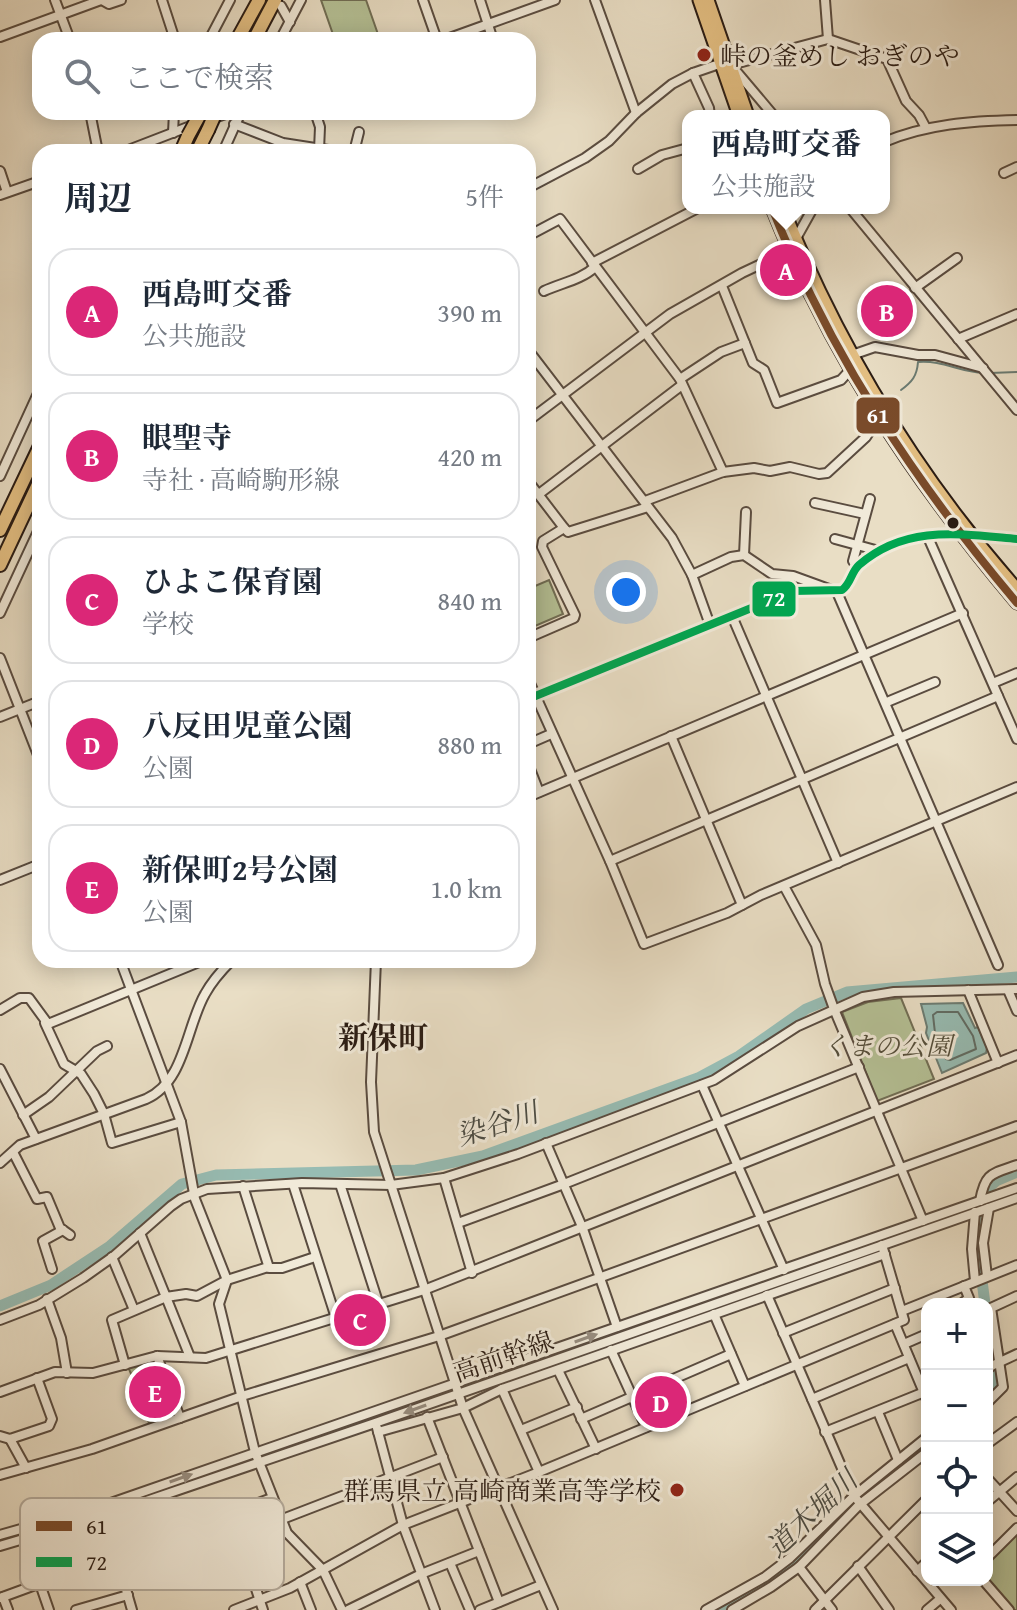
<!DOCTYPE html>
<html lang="ja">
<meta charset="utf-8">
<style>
:root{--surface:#fff;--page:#f2f2f3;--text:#1f2937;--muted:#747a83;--line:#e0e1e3;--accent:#db2777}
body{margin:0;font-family:"Gentium Book Plus","Noto Serif JP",serif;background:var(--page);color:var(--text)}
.controls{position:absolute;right:24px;bottom:24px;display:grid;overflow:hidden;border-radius:16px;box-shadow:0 4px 20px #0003}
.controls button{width:72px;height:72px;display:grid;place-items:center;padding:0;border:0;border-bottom:2px solid var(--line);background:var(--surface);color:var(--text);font:40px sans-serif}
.you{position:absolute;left:626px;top:592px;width:28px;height:28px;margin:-20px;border:6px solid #fff;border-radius:50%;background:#1a73e8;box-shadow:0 0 0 12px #1a73e833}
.badge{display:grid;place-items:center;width:52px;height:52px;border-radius:50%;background:var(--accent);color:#fff;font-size:26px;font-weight:700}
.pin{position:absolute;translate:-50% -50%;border:4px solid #fff;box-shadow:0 2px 8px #0006}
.popup{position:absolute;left:682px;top:110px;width:208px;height:104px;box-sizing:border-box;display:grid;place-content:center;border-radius:16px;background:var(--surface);filter:drop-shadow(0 2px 6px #0005);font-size:26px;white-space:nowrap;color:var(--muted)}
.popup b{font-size:30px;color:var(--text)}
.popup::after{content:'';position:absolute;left:50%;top:100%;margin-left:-16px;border:16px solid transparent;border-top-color:var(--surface)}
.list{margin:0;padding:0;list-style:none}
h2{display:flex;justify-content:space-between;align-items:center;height:104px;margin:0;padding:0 32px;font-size:34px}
h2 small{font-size:26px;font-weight:400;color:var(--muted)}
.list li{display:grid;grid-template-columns:52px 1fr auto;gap:24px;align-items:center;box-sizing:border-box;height:128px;margin:0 16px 16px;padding:0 16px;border:2px solid var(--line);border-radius:24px}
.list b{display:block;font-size:30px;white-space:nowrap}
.list p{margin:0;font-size:26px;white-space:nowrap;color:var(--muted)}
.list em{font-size:26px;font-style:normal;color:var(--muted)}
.icon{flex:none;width:44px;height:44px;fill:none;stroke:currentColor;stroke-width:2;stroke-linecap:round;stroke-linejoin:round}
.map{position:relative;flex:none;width:1017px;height:1610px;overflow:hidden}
.search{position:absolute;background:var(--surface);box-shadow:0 4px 20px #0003;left:32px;top:32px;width:504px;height:88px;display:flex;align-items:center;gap:20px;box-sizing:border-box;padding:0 28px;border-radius:24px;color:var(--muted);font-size:30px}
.panel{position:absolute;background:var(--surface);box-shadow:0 4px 20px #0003;left:32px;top:144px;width:504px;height:824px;border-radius:24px}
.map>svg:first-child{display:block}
.green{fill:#b5c196;stroke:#706e55;stroke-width:2}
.water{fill:#97bcb3;stroke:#6b7c73;stroke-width:2}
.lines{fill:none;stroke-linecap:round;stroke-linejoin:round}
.shore{stroke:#606c64;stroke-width:2}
.stream{stroke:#6b7c73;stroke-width:2}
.river{stroke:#97bcb3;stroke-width:11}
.minor-casing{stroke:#5a4c40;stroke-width:12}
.major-casing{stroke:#2a1c14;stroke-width:15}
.highway-casing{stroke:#2a1c14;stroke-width:16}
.minor{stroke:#f1ead9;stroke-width:8}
.major{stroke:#e4bf82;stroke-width:11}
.highway{stroke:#e4bf82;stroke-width:12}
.highway-bridge-casing{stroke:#2a1c14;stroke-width:16;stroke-linecap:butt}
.highway-bridge{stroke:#e4bf82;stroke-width:12}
.bus-1-casing{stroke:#f1ead9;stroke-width:14}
.bus-2-casing{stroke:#f1ead9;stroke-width:14}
.bus-1{stroke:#7a4b2a;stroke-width:8}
.bus-2{stroke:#00a651;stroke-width:8}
.oneway{fill:#978d80}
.poi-dot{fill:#8f2418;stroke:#f1ead9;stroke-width:3}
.bus-dot{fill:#2a1c14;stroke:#f1ead9;stroke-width:3}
.labels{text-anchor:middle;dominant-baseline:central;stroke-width:6;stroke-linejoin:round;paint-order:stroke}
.poi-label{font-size:26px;fill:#2a1c14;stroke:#f1ead9;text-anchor:start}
.park-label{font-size:26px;font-style:italic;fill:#544e3b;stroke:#f1ead9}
.street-label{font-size:26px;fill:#2a1c14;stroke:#f1ead9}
.water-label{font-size:28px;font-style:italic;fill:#4b4c44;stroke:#f1ead9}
.quarter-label{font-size:30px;font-weight:bold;fill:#2a1c14;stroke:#f1ead9}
.key{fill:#f1ead9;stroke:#b5ac9e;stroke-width:2}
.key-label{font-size:22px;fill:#2a1c14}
.line-badge{stroke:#f1ead9;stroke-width:3}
.badge-label{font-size:22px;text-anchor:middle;font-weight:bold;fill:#fff}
</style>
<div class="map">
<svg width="1017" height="1610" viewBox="0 0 1017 1610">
<rect width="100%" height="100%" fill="#e9dec5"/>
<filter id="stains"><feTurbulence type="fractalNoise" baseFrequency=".0025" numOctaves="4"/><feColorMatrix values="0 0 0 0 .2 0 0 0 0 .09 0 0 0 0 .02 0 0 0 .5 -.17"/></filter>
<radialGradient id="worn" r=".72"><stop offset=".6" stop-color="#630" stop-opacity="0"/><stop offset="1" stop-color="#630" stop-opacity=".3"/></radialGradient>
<g class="green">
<polygon points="321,0 366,0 380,40 335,40"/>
<polygon points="549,580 563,614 528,629 528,589"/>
<polygon points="901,998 934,1079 877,1101 842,1012 868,1002"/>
<polygon points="155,1359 175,1414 175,1417 150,1426 139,1393 147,1390 141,1374 132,1376 128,1367"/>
<polygon points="676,1379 687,1407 649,1423 646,1421 636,1396"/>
<polygon points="1017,1534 1017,1610 1013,1610 987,1580 987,1563"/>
</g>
<polygon class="water" points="963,1003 975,1028 978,1027 987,1048 986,1053 942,1073 926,1033 927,1027 921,1004"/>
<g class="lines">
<polygon class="shore" points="937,1012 958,1012 973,1036 976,1049 950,1060 946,1059 935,1033 933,1015"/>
<g class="stream">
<polyline points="990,373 1017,372"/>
<path d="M901,390C912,382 917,376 918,362C943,360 959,372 984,373"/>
</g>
<g class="river">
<polyline points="985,1304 977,1242 988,1188 996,1181 1017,1172"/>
<polyline points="0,1306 51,1285 110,1246 182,1184 216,1175 416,1170 483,1156 698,1078 739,1056 806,1009 847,992 1017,977"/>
<polyline points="987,1319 997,1384 994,1391 987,1397"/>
<polyline points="722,1610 782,1574 862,1496 927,1446"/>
</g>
<g class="minor-casing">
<g id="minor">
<polyline points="55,0 70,40"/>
<polyline points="102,0 109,4 121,0"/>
<polyline points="162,0 175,40"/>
<polyline points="423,0 437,40"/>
<polyline points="480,0 493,40"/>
<polyline points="595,0 636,113"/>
<polyline points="825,0 828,39"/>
<polyline points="281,6 290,22"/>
<polyline points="0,37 101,0"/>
<polyline points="209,40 230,0"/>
<polyline points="280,40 301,0"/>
<polyline points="444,40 555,0"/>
<polyline points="731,65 828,39 887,59 906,101 919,115 926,128"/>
<polyline points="693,73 709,108 710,116"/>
<polyline points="90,112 98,152"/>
<polyline points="315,112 320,127 319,150"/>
<polyline points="489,112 492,112"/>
<polyline points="214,118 231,112"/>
<polyline points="234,124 283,143 341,152"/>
<polyline points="173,133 174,112"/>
<path d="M884,142C927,124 971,121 1017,120"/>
<polyline points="123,152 193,125"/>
<polyline points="223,152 241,112"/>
<polyline points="354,152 359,132"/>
<polyline points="638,169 662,155 688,148"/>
<polyline points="0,171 7,192"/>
<polyline points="1004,173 1017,167"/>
<polyline points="528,188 585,158 609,141 636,113 672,84 693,73 722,63 731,65 774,116"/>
<polyline points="0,195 40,181"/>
<polyline points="850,208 1017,410"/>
<polyline points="528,236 560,219 680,379 723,472"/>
<polyline points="592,263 698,208"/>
<polyline points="722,286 753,363 764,370 777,403 841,380 851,369"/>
<polyline points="915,288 957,258"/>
<path d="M544,291C561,283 581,280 595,267"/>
<polyline points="958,339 1017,314"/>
<polyline points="528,350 672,538 692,575 710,625"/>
<polyline points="852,355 875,347 918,355 935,355 983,368"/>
<polyline points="680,379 721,352 745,343"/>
<polyline points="528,421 670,314 742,273 789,251 813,208"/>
<polyline points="0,476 40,389"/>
<polyline points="528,481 564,528 543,541 542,547 575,615 574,618 528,638"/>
<polyline points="539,494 682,385"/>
<polyline points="645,501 723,472 754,468 770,471 790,467 819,474 827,473 866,437 879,417"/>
<polyline points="815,503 865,514"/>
<polyline points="564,528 568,532 648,507"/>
<polyline points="927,535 1017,739"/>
<polyline points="835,539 879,551"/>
<polyline points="744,555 746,512"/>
<polyline points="857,567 853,561 870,499"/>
<polyline points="692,575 731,557 744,555 772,574 793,576 837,592 998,965"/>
<polyline points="0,613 40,527"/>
<polyline points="732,616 838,863"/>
<polyline points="0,658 40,760"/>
<polyline points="528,679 610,861 644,944 727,913 761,895 1017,787"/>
<polyline points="993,683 1017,673"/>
<path d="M528,699L793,591L842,590C851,584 851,572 859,565C906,524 961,534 1017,539"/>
<polyline points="887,702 935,682"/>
<polyline points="0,717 40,701"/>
<polyline points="671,736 742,905"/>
<polyline points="528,744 551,734"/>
<polyline points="528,764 539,792"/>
<polyline points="528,797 963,613"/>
<polyline points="610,861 998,696"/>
<polyline points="0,880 40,864"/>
<polyline points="784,886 816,945 825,984 834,1009 923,1221"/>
<polyline points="120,960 181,1122 195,1199 227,1280 219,1304 255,1452 287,1533 323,1570 342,1610"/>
<polyline points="376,960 371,1082 374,1132 463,1408 553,1610"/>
<polyline points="968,990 998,1063"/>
<polyline points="1008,990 1017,1011"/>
<polyline points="0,1010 20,998 29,998 48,1024 204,960"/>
<polyline points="45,1023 64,1064 81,1074 94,1094 104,1114 112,1143 181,1122"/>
<polyline points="0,1069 36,1139"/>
<polyline points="702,1085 784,1270"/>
<polyline points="23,1115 49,1097 97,1051 107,1046"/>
<polyline points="546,1143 583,1229 617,1327"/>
<polyline points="13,1152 37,1199 47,1197 60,1228 70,1235"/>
<path d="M0,1163L20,1145L146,1099C185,1082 186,1027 205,994C212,981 222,970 232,960"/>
<polyline points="444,1178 472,1273"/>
<polyline points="293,1184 336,1318"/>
<polyline points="340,1184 379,1305"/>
<polyline points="243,1186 269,1268 282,1268 315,1257"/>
<path d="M980,1201C985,1173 991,1174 1017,1165"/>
<polyline points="458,1223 564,1184 859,1067"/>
<polyline points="140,1233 166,1297 186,1294 197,1296 227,1280 268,1267"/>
<polyline points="112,1257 134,1310"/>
<polyline points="52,1269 43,1241 63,1230"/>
<polyline points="987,1276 983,1243 989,1208"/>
<polyline points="975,1281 972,1249 975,1212"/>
<polyline points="767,1295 854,1496 951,1610"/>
<polyline points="47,1299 61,1338 67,1373"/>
<polyline points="961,1304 969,1298 964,1286"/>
<polyline points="902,1311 1017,1265"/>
<polyline points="714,1314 745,1386"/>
<polyline points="0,1320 39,1305 83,1278 114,1256 171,1206 181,1199 207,1189 302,1183 391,1185 444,1178 518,1154 714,1080 798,1026 863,997 894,992 1017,989"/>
<polyline points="895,1324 927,1400"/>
<polyline points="783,1333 895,1288"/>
<polyline points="904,1344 927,1334"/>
<polyline points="611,1350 646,1427"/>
<polyline points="987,1350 990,1367"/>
<polyline points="157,1356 180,1418"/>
<polyline points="125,1365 112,1320 166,1297 190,1357"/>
<polyline points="987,1368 1017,1354"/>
<polyline points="558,1370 596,1449"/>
<polyline points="502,1389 539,1472"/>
<polyline points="0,1392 55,1372 93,1373 157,1356 206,1358 424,1290 1017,1055"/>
<polyline points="812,1399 909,1358"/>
<polyline points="987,1403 1003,1387 991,1308 1017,1296"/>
<polyline points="878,1412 898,1460"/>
<polyline points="427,1417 499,1602"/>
<polyline points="581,1419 731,1354"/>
<polyline points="377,1428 403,1525 435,1610"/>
<polyline points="521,1430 577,1407"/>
<polyline points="378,1432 463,1408 502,1389 885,1254"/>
<polyline points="825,1432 927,1391"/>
<polyline points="0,1436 10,1439 49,1426 52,1419 37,1378"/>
<polyline points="10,1439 26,1468"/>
<polyline points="987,1444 1017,1422"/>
<polyline points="0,1475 92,1449 242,1396 439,1336 1017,1126"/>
<polyline points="987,1478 1017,1511"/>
<polyline points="987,1502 1017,1477"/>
<polyline points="280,1520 443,1457"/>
<polyline points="188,1527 205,1573 248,1565 263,1610"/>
<polyline points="0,1535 108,1504 1017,1188"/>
<polyline points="0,1546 111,1513 375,1423 1017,1198"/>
<polyline points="116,1555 132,1610"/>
<polyline points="987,1558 1017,1528"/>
<polyline points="450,1563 470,1610"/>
<polyline points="858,1566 889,1610"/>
<polyline points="799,1567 832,1610"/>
<polyline points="917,1571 927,1562"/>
<polyline points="983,1580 1009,1610"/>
<polyline points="300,1582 311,1610"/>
<polyline points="40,1584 49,1610"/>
<polyline points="3,1597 8,1610"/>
<polyline points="0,1598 272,1498"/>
<polyline points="76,1610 128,1595"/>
<polyline points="234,1610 290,1588 403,1525 539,1472 904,1320 882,1245"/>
<polyline points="348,1610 421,1574 479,1551"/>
<polyline points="480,1610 541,1585"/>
<polyline points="706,1610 765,1577 790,1558 854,1496 927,1437"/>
<polyline points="732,1610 771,1587 799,1567 859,1505 927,1452"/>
<polyline points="815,1610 927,1499"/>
<polyline points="927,1610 940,1599"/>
</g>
</g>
<g class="major-casing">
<g id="major">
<polyline points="699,0 739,116"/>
<polyline points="708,0 748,116"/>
<path d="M772,208C831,356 915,482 1017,603"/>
<path d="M783,208C839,347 918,477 1017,589"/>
</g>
</g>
<g class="highway-casing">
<g id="highway">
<polyline points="237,40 259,0"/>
<polyline points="254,40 275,0"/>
<polyline points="181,152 188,136"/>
<polyline points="197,152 208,130"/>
<polyline points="0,530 40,446"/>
<polyline points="0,565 40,480"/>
</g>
</g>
<use href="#minor" class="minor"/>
<use href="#major" class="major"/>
<use href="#highway" class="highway"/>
<g class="highway-bridge-casing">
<g id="highway-bridge">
<polyline points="208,130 216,112"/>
<polyline points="188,136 199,116"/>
</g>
</g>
<use href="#highway-bridge" class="highway-bridge"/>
<g class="bus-1-casing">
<path id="bus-1" d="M772,208C831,356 915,482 1017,603"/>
</g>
<g class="bus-2-casing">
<path id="bus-2" d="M528,699L793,591L842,590C851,584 851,572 859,565C906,524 961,534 1017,539"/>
</g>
<use href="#bus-1" class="bus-1"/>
<use href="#bus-2" class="bus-2"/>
</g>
<defs><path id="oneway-solid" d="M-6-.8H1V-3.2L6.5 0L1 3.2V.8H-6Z" transform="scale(2)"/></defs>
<g class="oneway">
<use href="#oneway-solid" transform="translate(586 1338) rotate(-19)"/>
<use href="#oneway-solid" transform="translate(415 1409) rotate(160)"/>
<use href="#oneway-solid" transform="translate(181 1478) rotate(-19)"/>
</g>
<g class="poi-dot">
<circle cx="704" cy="55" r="8"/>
<circle cx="677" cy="1490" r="8"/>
</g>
<circle class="bus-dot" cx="953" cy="523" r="7"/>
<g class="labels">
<g class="poi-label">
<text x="720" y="55">峠の釜めし おぎのや</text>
<text x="661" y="1490" text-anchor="end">群馬県立 高崎商業高等学校</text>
</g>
<g class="park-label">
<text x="887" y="1045">くまの公園</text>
</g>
<g class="street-label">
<text transform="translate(503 1356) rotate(-19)">高前幹線</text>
</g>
<g class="water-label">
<text transform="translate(497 1123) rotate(-18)">染谷川</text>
<text transform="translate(811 1513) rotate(-43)">道木堀川</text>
</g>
<g class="quarter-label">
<text x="383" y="1037">新保町</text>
</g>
</g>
<rect x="20" y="1498" width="264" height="92" rx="12" class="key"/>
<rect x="36" y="1521" width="36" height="10" fill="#7a4b2a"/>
<rect x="36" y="1557" width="36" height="10" fill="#00a651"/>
<g class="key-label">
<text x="86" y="1534">61</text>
<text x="86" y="1570">72</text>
</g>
<g class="line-badge">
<rect x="855" y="396" width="46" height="39" rx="8" fill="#7a4b2a"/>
<rect x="751" y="580" width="46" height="38" rx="8" fill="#00a651"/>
</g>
<g class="badge-label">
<text x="878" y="423">61</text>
<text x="774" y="606">72</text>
</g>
<rect width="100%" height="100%" filter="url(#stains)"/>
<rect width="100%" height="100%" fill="url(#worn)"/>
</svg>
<div class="controls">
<button>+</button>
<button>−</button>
<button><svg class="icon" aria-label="locate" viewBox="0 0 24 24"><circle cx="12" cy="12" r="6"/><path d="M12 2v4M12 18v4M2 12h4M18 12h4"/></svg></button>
<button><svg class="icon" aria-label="layers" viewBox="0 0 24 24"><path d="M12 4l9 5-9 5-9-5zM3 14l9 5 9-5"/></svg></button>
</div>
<div class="you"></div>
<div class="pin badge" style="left:786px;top:270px">A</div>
<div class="popup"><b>西島町交番</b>公共施設</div>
<div class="pin badge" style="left:887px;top:311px">B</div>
<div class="pin badge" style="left:360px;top:1320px">C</div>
<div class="pin badge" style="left:661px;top:1402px">D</div>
<div class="pin badge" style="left:155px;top:1392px">E</div>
<div class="search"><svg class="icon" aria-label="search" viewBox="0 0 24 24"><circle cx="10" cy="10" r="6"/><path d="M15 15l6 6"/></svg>ここで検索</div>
<section class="panel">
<h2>周辺<small>5件</small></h2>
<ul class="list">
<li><span class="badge">A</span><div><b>西島町交番</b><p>公共施設</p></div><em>390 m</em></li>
<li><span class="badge">B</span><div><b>眼聖寺</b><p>寺社 · 高崎駒形線</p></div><em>420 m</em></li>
<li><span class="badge">C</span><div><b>ひよこ保育園</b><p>学校</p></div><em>840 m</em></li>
<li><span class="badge">D</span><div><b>八反田児童公園</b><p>公園</p></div><em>880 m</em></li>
<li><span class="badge">E</span><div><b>新保町2号公園</b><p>公園</p></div><em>1.0 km</em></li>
</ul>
</section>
</div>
